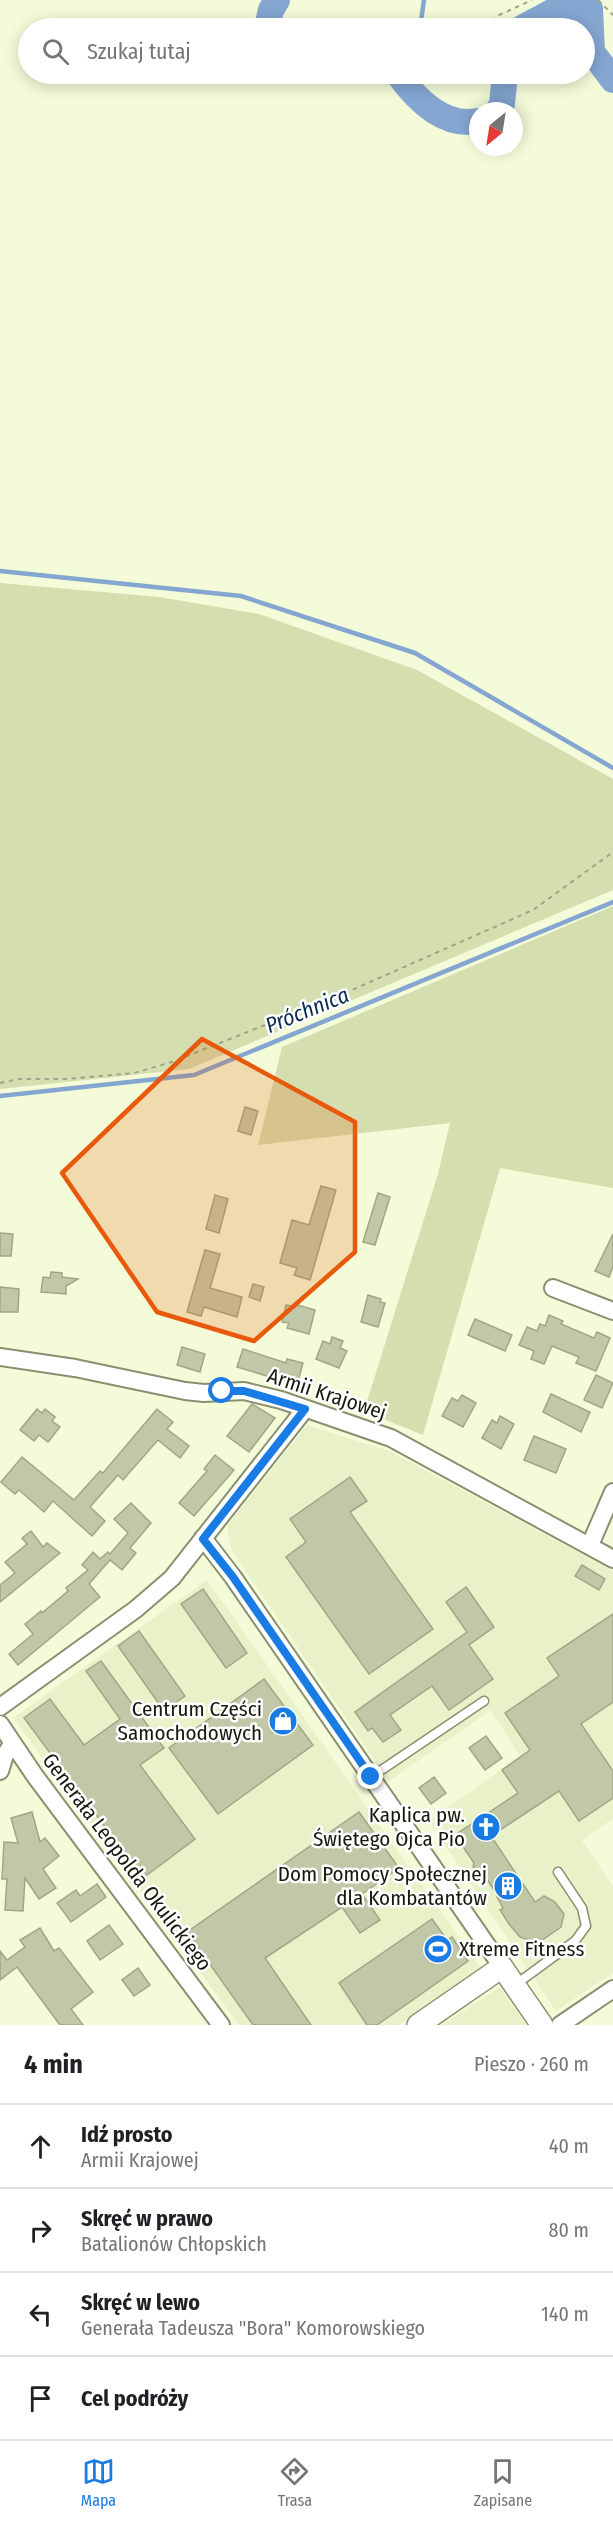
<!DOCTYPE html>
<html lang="pl">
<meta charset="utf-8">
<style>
:root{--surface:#fff;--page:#f6f6f6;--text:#202124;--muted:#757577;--line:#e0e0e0;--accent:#197be4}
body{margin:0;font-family:"Fira Sans Condensed",sans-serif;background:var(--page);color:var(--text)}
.compass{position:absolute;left:469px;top:102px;width:54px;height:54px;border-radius:50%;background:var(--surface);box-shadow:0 3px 15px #0003;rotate:210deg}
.stop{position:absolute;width:18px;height:18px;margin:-14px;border:4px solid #197be4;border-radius:50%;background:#fff}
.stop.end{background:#197be4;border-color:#fff;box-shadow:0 2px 6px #0008}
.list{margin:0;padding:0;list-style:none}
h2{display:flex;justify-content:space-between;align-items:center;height:78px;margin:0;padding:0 24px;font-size:26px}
h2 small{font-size:20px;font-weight:400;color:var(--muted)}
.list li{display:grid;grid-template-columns:39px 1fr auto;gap:18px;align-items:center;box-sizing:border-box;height:84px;padding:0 24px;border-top:2px solid var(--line)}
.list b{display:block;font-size:22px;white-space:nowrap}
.list p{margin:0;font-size:20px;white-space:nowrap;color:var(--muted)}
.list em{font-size:20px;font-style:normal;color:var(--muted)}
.icon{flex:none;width:33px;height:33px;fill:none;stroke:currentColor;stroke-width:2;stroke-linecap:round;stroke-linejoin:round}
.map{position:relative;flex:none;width:613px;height:2025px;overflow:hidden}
.search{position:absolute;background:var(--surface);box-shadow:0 3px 15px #0003;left:18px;right:18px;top:18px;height:66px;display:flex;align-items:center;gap:15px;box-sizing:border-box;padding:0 21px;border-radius:33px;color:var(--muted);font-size:22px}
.sheet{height:414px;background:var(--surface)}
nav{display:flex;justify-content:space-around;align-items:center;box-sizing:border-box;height:84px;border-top:2px solid var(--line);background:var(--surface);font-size:16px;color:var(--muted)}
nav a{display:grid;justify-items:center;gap:3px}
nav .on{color:var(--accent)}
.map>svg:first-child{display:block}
.built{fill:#e8f1c7}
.green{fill:#d4deae}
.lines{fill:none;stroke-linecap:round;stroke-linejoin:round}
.stream{stroke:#84a6d1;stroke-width:4.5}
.river{stroke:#84a6d1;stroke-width:26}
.building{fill:#c1c8a7;stroke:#a0a786;stroke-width:1.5}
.service-casing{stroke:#899070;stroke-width:11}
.minor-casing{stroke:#899070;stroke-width:20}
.tertiary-casing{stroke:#899070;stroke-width:24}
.path{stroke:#9fa58b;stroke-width:2;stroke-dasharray:4.5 4.5;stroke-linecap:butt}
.service{stroke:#fff;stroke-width:8}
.minor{stroke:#fff;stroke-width:16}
.tertiary{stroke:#fff;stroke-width:21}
.route{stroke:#197be4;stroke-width:8}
.marked{fill:#e8590c;fill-opacity:0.2;stroke:#e8590c;stroke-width:4.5;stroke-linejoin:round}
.labels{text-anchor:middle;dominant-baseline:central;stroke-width:5;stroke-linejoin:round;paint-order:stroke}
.street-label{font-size:21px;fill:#17190d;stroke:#fff}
.poi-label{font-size:21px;fill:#17190d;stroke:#fff;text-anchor:end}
.water-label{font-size:22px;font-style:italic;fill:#082b54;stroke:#fff}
</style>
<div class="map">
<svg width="613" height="2025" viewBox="0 0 613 2025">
<rect width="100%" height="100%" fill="#f3fbd8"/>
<g class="built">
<polygon points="307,1425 389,1451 613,1571 613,1818 582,1841 613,1886 613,1973 556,2011 429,1821 520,1756 491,1710 389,1781 232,1551 227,1526"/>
<polygon points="207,1580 481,1969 399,2025 239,2025 13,1718"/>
<polygon points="500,1987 526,2025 442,2025"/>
</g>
<g class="green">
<polygon points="0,583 159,597 259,614 417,670 613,779 613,890 189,1069 0,1089"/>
<polygon points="613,906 613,1188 500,1168 423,1435 364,1411 438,1174 450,1123 258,1145 282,1047"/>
</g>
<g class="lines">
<g class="stream">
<polyline points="420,28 424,0"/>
<polyline points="0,571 241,596 415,653 613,768"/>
<polyline points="0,1096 194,1075 613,902"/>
</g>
<g class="river">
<polyline points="274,28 268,23 271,10 277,0"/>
<polyline points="522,28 561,7 590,9 592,52 613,80"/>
<path d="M398,74C416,99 443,128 478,121"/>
<polyline points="498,111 502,104 505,74"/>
</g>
</g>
<g class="building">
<polygon points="245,1107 258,1111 251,1135 238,1131"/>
<polygon points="321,1186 336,1190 310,1280 294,1275 297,1268 280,1263 292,1220 309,1225"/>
<polygon points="378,1193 390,1197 375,1245 363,1242"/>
<polygon points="215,1195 228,1199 219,1233 206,1229"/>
<polygon points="0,1233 13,1234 11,1256 0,1256"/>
<polygon points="613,1234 613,1267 609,1277 595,1271"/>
<polygon points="205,1250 220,1254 210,1288 242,1297 237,1317 204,1307 201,1316 187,1312"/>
<polygon points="51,1272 62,1273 62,1277 78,1279 66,1286 66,1294 41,1292 43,1277 50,1278"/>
<polygon points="253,1284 264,1287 260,1301 249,1297"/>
<polygon points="0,1287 19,1289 18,1312 0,1312"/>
<polygon points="368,1295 381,1299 380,1302 385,1303 378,1327 361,1322"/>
<polygon points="294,1304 315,1310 309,1334 287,1328 289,1323 282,1322 286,1305 293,1306"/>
<polygon points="549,1315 563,1321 561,1324 594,1338 597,1332 610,1338 596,1371 576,1363 579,1357 552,1346 544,1364 531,1359 534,1351 519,1345 527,1327 537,1331 540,1324 545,1326"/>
<polygon points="475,1319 512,1335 505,1351 468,1335"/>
<polygon points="332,1337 343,1341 340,1348 347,1351 339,1368 316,1359 323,1341 330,1344"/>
<polygon points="182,1347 205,1354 200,1372 177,1365"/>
<polygon points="243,1349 286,1363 287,1359 303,1363 297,1385 237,1367"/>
<polygon points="596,1375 613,1383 602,1408 584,1400"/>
<polygon points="551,1394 590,1412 581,1432 543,1412"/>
<polygon points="462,1395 476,1403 463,1427 442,1416 452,1398 458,1401"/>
<polygon points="252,1404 275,1418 249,1452 227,1436"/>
<polygon points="37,1409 42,1413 45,1409 55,1417 52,1421 60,1427 48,1442 39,1435 34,1441 20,1430"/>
<polygon points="157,1409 173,1422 167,1429 189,1446 180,1458 158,1440 123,1480 118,1475 90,1507 105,1521 92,1536 53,1501 44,1512 19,1490 15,1494 1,1482 22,1457 74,1500 100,1471 103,1473"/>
<polygon points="500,1416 514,1424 501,1449 482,1438 492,1420 497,1423"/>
<polygon points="534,1436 566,1449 556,1473 524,1460"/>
<polygon points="215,1455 234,1470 194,1516 179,1503 207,1471 204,1469"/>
<polygon points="350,1477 367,1501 350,1512 433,1629 369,1674 286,1557 306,1542 290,1519"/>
<polygon points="131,1503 151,1523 130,1548 136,1553 122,1570 110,1560 89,1584 100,1597 18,1665 9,1654 33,1634 25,1624 41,1611 42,1613 68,1591 66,1588 88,1570 82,1565 93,1552 100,1559 108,1552 110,1554 128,1533 114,1519"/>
<polygon points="31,1531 43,1547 47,1543 60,1553 0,1602 0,1585 15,1573 5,1562 27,1544 22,1538"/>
<polygon points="582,1565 605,1579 599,1590 575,1576"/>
<polygon points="466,1587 494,1627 469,1645 493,1679 449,1710 432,1686 390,1715 401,1730 383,1742 372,1728 368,1731 355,1712 467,1632 446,1602"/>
<polygon points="203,1589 247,1653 226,1668 181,1604"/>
<polygon points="613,1614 613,1702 581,1724 613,1771 613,1798 579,1821 559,1791 491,1836 535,1902 544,1896 555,1902 564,1914 561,1927 538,1943 520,1937 509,1924 500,1910 503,1908 497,1897 498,1896 481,1870 473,1867 474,1863 455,1835 518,1793 502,1770 530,1750 505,1713 559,1676 547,1658"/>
<polygon points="139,1631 185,1696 164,1711 118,1646"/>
<polygon points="101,1661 164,1748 140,1765 195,1839 143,1878 24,1718 50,1699 84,1745 120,1719 86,1671"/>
<polygon points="264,1679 313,1745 218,1814 169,1748"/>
<polygon points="486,1736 502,1758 485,1770 469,1748"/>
<polygon points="434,1777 446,1793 431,1804 419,1788"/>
<polygon points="32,1812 40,1842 45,1838 59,1856 43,1869 56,1888 39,1899 25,1878 23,1911 5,1910 7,1879 2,1879 4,1842 18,1843 11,1818"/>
<polygon points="359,1812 399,1868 362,1894 380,1920 360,1933 342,1907 265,1958 311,2025 253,2025 187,1932"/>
<polygon points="97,1884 106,1897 71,1922 57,1903 76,1890 80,1896"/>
<polygon points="432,1919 447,1940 452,1937 468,1961 377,2025 367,2025 339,1983"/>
<polygon points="109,1925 123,1944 100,1960 87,1941"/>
<polygon points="40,1928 54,1951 59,1948 93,1992 71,2009 83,2025 60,2025 17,1967 0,1980 0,1951 7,1960 25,1947 20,1940"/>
<polygon points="138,1968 150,1985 134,1996 122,1980"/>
</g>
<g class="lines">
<g class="service-casing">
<g id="service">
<polyline points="371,1777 484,1701"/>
<polyline points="515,1985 575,1941 586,1926 582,1908 558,1872"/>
</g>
</g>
<g class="minor-casing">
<g id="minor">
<polyline points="553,1288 613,1311"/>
<polyline points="0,1357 75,1368 185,1391 204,1393 244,1391 281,1400 391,1438 613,1559"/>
<polyline points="203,1538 233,1577 502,1967"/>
<polyline points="590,1545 613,1492"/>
<polyline points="0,1707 136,1609 172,1578 305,1409"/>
<polyline points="0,1724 35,1776 221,2025"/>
<polyline points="0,1771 5,1755 12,1744"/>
<polyline points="560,2025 613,1989"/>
</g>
</g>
<g class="tertiary-casing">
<polyline id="tertiary" points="418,2025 502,1967 542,2025"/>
</g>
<g class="path">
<polyline points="598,0 613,15"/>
<polyline points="486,28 497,16 532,0"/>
<polyline points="475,76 475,74"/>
<polyline points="0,1083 19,1079 67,1079 134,1073 172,1062 343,994 533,910 613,852"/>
</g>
<use href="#service" class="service"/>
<use href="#minor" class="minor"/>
<use href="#tertiary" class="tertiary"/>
</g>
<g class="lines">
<polyline class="route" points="222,1391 244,1391 305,1409 203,1539 233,1577 371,1777"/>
</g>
<path class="marked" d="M202,1039L355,1122V1252L254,1341L157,1312L62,1173Z"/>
<defs>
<g id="shop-disc" transform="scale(1.5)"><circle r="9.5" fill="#197be4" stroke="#fff"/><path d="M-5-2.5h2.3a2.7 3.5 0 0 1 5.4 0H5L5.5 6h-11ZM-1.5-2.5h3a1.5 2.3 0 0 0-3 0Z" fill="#fff"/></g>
<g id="church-disc" transform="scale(1.5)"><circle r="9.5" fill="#197be4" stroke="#fff"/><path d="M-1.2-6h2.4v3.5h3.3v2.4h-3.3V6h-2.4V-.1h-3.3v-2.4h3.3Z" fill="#fff"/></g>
<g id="building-disc" transform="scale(1.5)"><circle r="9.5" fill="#197be4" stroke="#fff"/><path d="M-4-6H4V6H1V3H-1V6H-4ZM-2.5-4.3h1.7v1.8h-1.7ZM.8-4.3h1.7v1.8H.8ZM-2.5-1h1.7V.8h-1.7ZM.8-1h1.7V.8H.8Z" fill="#fff"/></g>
<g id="stadium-disc" transform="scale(1.5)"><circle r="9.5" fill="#197be4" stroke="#fff"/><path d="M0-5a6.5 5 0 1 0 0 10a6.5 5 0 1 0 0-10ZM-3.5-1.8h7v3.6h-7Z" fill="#fff"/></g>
</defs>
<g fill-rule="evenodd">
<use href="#shop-disc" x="283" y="1721"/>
<use href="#church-disc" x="486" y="1827"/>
<use href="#building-disc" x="508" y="1886"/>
<use href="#stadium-disc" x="438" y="1949"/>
</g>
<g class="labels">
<g class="street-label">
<text transform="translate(327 1394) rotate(18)">Armii Krajowej</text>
<text transform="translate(127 1862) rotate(53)">Generała Leopolda Okulickiego</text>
</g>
<g class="poi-label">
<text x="262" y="1709">Centrum Części<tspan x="262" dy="24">Samochodowych</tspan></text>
<text x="465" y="1815">Kaplica pw.<tspan x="465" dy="24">Świętego Ojca Pio</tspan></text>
<text x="487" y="1874">Dom Pomocy Społecznej<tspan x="487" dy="24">dla Kombatantów</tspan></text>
<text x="459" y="1949" text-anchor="start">Xtreme Fitness</text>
</g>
<g class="water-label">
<text transform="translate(307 1010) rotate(-22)">Próchnica</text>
</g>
</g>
</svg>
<svg class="compass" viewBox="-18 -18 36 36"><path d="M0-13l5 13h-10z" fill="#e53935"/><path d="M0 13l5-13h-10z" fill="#757577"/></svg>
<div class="stop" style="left:222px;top:1391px"></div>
<div class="stop end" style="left:371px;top:1777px"></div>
<div class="search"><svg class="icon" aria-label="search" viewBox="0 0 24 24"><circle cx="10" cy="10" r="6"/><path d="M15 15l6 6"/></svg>Szukaj tutaj</div>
</div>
<section class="sheet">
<h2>4 min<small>Pieszo · 260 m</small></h2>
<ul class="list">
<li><svg class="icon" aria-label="ahead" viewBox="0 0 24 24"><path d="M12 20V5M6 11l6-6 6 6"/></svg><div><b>Idź prosto</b><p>Armii Krajowej</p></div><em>40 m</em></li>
<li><svg class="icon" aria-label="right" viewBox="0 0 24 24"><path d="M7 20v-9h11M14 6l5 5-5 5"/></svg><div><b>Skręć w prawo</b><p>Batalionów Chłopskich</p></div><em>80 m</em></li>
<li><svg class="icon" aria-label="left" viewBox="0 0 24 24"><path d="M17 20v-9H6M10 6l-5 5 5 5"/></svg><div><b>Skręć w lewo</b><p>Generała Tadeusza &quot;Bora&quot; Komorowskiego</p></div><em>140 m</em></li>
<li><svg class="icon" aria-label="arrive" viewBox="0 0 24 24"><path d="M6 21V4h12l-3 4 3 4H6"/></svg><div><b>Cel podróży</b></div></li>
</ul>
</section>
<nav>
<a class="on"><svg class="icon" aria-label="map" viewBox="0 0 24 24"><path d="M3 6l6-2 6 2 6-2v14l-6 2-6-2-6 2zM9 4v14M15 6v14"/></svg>Mapa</a>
<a><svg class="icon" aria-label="directions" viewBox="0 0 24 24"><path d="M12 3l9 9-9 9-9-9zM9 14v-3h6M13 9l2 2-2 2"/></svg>Trasa</a>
<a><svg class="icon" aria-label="saved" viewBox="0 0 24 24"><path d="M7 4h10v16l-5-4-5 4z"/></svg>Zapisane</a>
</nav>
